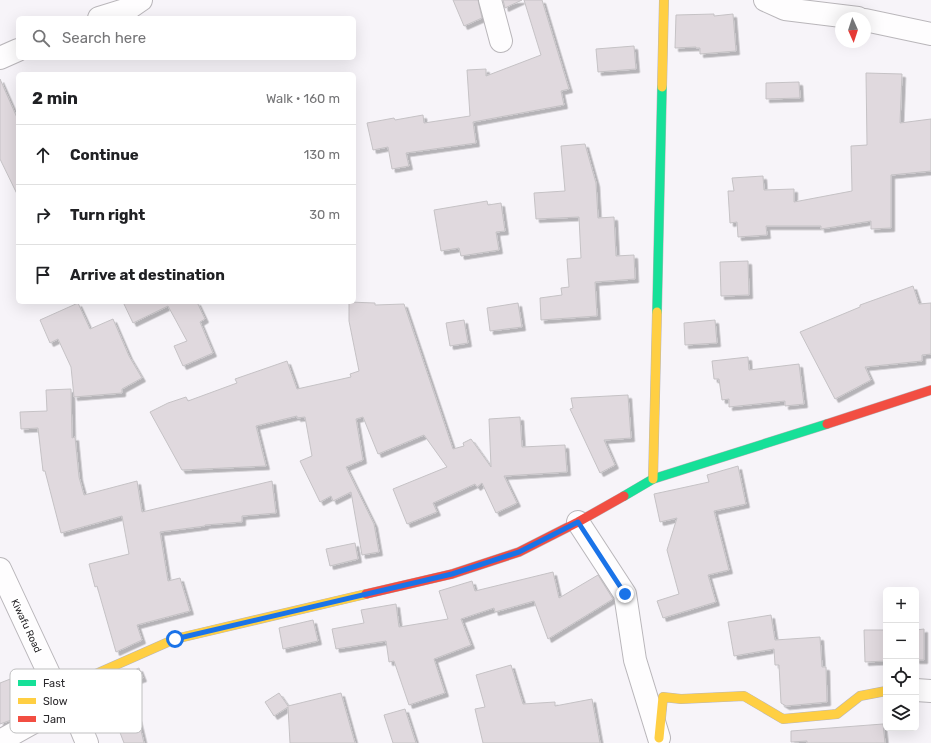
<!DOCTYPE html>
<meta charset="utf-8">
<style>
:root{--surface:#fff;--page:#f2f2f2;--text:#202124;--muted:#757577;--line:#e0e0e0}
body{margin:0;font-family:Rubik,sans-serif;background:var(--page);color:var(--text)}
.controls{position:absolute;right:12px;bottom:12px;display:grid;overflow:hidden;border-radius:6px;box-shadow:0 4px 16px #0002}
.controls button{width:36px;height:36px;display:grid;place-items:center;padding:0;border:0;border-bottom:1px solid var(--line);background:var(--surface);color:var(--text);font:20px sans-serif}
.compass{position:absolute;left:835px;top:12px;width:36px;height:36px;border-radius:50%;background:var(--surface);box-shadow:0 4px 16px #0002;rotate:177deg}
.stop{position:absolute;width:12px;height:12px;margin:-9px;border:3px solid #1a73e8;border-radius:50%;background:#fff}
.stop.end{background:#1a73e8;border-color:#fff;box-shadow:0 1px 4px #0008}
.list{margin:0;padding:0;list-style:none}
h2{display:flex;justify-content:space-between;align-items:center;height:52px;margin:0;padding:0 16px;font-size:17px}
h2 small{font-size:13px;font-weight:400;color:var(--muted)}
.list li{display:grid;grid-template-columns:26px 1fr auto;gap:12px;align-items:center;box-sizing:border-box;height:60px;padding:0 16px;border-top:1px solid var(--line)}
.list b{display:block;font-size:15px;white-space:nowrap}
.list em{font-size:13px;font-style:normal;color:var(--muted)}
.icon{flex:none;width:22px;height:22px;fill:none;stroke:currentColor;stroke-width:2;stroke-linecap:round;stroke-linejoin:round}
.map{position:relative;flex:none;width:931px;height:743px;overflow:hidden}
.search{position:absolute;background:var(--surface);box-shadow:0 4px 16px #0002;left:16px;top:16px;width:340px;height:44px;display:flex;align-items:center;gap:10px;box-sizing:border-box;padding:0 14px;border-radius:6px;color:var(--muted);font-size:15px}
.panel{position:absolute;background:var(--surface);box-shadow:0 4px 16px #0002;left:16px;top:72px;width:340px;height:232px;border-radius:6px}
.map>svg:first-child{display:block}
.building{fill:#e0d9de;stroke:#c5c2c5;filter:url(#shadow)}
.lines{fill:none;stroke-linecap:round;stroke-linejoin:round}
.street-casing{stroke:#b9b6ba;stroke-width:24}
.fast-casing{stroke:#b9b6ba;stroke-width:10}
.slow-casing{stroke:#b9b6ba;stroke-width:10}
.jam-casing{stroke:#b9b6ba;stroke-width:10}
.street{stroke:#fefdfe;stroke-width:22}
.fast{stroke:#16e098;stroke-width:9}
.slow{stroke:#ffcf43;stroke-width:9}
.jam{stroke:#f24e42;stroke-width:9}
.route{stroke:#1a73e8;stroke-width:5}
.labels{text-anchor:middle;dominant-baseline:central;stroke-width:4;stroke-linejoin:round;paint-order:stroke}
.street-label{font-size:10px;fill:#2b292c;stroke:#fff}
.key{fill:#fff;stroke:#bfbfc0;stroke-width:1}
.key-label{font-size:11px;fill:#2b292c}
</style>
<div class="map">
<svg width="931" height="743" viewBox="0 0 931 743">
<defs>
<filter id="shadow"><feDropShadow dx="3.5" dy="3.5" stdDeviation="0" flood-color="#0004"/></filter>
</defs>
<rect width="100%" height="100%" fill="#f7f4f9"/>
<g class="building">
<polygon points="453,0 478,0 482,18 464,26"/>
<polygon points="503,0 522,0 505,8"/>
<polygon points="524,0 542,0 569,89 561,91 564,105 473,122 476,143 406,153 409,166 392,169 388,147 373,150 367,123 394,118 395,120 423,115 424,123 470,116 467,70 486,69 486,76 541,55"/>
<polygon points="714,14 714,16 733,14 736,51 700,54 700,48 696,48 696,47 675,48 676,15"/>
<polygon points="634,46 636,69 598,72 596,49"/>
<polygon points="866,73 902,74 900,123 931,119 931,171 891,175 891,228 871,229 871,221 821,229 821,226 766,226 767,235 738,237 737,222 730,223 728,191 734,191 732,178 763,176 764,190 794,189 794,202 852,191 851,146 867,145"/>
<polygon points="0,79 18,120 18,196 0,159"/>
<polygon points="799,82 800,98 766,99 766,83"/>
<polygon points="585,144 596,183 598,218 614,217 616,256 634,255 635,279 595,282 597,316 541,320 540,298 562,295 561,288 569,287 567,259 581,258 579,217 536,219 534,193 565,191 561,146"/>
<polygon points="487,201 488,205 501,203 505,231 496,232 499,250 461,256 459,248 441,251 434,210"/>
<polygon points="748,261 749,295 721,296 720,262"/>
<polygon points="913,286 919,304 931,303 931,354 922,355 922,361 865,367 871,380 835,399 800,332 860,307 860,305"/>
<polygon points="123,302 197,302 205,319 200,322 213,353 183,366 174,346 187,341 168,306 133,323"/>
<polygon points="349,302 375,303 375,305 404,304 453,449 464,446 463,443 471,439 491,467 489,419 520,417 522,447 565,445 567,472 504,476 517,503 496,513 482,483 477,487 475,484 433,503 437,512 407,524 393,489 447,467 424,435 378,454 363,417 356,419 363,460 346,467 374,524 379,552 362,555 351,492 333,501 331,496 320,502 300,461 312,456 305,417 297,418 297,416 256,426 266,466 182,470 150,412 168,403 186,397 188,401 237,383 235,379 287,361 297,389 351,377 350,374 359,371 349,321"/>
<polygon points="78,303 90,329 113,319 129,356 142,378 122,389 122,393 74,397 71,367 58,339 50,343 40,320"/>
<polygon points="518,303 522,327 490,331 487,308"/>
<polygon points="464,320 468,343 450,346 446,323"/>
<polygon points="715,320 717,343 685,345 684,323"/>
<polygon points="748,357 749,370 799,364 804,404 785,406 785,401 729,407 729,399 722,400 719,379 714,379 712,361"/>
<polygon points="71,389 72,438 75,437 79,477 84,495 137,481 142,512 272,481 276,513 242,516 242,522 205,525 205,526 160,532 168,581 180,578 190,611 137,625 142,640 116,652 97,586 95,587 89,564 129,554 122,516 61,533 45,471 43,471 38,428 21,429 20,412 47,411 46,390"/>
<polygon points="628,395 631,438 604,440 615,465 600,473 570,409 573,408 571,398"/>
<polygon points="738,466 746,504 714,511 729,570 708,575 716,602 663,618 657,601 679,594 667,550 677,518 660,522 654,494 709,482 707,475"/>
<polygon points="355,543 358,559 330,566 326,549"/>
<polygon points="553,572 559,598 598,575 613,599 548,639 534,601 495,612 494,608 461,619 471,645 434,659 445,693 409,705 394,661 389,662 386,641 336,649 332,629 364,623 361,610 396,604 399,627 448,619 439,591 472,581 475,591"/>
<polygon points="771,615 775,640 820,637 822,667 826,667 827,702 786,706 781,703 779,665 775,665 774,649 734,656 728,622"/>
<polygon points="313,620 318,641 283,649 279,628"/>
<polygon points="924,629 924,660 916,660 916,630"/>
<polygon points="864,630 886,630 886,661 865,662"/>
<polygon points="511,665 523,704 555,702 555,706 592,699 600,743 483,743 475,709 485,707 476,675"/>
<polygon points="139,668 143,678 101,693 99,686"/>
<polygon points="18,676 28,706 21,708 23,714 14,719 0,724 0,683"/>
<polygon points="279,693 288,706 341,693 355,743 290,743 288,707 274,716 265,702"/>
<polygon points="405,709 416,743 393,743 384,715"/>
<polygon points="138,718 144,743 124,743 116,722"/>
<polygon points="883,724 885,743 807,743 807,741 791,742 791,731"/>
</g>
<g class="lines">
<g class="street-casing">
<g id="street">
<polyline points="490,0 501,41"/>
<polyline points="765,0 785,9 858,18"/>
<polyline points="99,18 128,9 141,0"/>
<polyline points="865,20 931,34"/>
<polyline points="0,58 18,50"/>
<polyline points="578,522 625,594 635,660 659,738"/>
<polyline points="0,569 57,691 70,702 87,743"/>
<polyline points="916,690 931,691"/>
<polyline points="0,741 70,702"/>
</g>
</g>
<g class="fast-casing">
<g id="fast">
<polyline points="657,312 662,87"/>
<polyline points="624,496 653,479 827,424"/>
</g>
</g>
<g class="slow-casing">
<g id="slow">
<polyline points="662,87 664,0"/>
<polyline points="653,479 657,312"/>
<polyline points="57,691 175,639 366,594"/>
<polyline points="659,738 663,697 681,699 744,696 783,719 837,714 860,696 886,691"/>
</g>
</g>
<g class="jam-casing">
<g id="jam">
<polyline points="827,424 931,390"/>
<polyline points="366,594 452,574 519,552 578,522 624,496"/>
</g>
</g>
<use href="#street" class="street"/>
<use href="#fast" class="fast"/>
<use href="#slow" class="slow"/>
<use href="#jam" class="jam"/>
</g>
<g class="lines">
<polyline class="route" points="175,639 452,574 519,552 578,522 625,594"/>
</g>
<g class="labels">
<g class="street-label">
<text transform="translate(26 626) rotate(65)">Kiwafu Road</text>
</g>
</g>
<rect x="10" y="669" width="132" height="64" rx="6" class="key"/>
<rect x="18" y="680" width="18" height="6" fill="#16e098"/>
<rect x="18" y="698" width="18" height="6" fill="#ffcf43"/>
<rect x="18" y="716" width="18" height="6" fill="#f24e42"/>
<g class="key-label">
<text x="43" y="687">Fast</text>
<text x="43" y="705">Slow</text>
<text x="43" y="723">Jam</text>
</g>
</svg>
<div class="controls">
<button>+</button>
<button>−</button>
<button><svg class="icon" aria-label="locate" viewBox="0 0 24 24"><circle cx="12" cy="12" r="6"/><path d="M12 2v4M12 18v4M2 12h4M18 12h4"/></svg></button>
<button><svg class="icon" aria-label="layers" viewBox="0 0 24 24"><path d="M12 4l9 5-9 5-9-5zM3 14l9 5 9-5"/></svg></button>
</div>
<svg class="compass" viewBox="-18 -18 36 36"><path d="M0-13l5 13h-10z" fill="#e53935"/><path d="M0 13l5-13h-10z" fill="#757577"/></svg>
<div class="stop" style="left:175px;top:639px"></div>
<div class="stop end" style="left:625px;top:594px"></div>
<div class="search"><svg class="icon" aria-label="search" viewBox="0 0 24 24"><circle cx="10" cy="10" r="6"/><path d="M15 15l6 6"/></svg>Search here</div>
<section class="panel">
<h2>2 min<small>Walk · 160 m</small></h2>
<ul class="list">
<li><svg class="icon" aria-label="ahead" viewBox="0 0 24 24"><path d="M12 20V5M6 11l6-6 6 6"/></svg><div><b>Continue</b></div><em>130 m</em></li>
<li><svg class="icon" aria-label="right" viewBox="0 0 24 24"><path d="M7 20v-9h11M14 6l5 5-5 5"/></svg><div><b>Turn right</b></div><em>30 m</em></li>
<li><svg class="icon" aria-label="arrive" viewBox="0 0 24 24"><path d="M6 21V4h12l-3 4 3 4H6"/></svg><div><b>Arrive at destination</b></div></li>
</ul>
</section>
</div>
